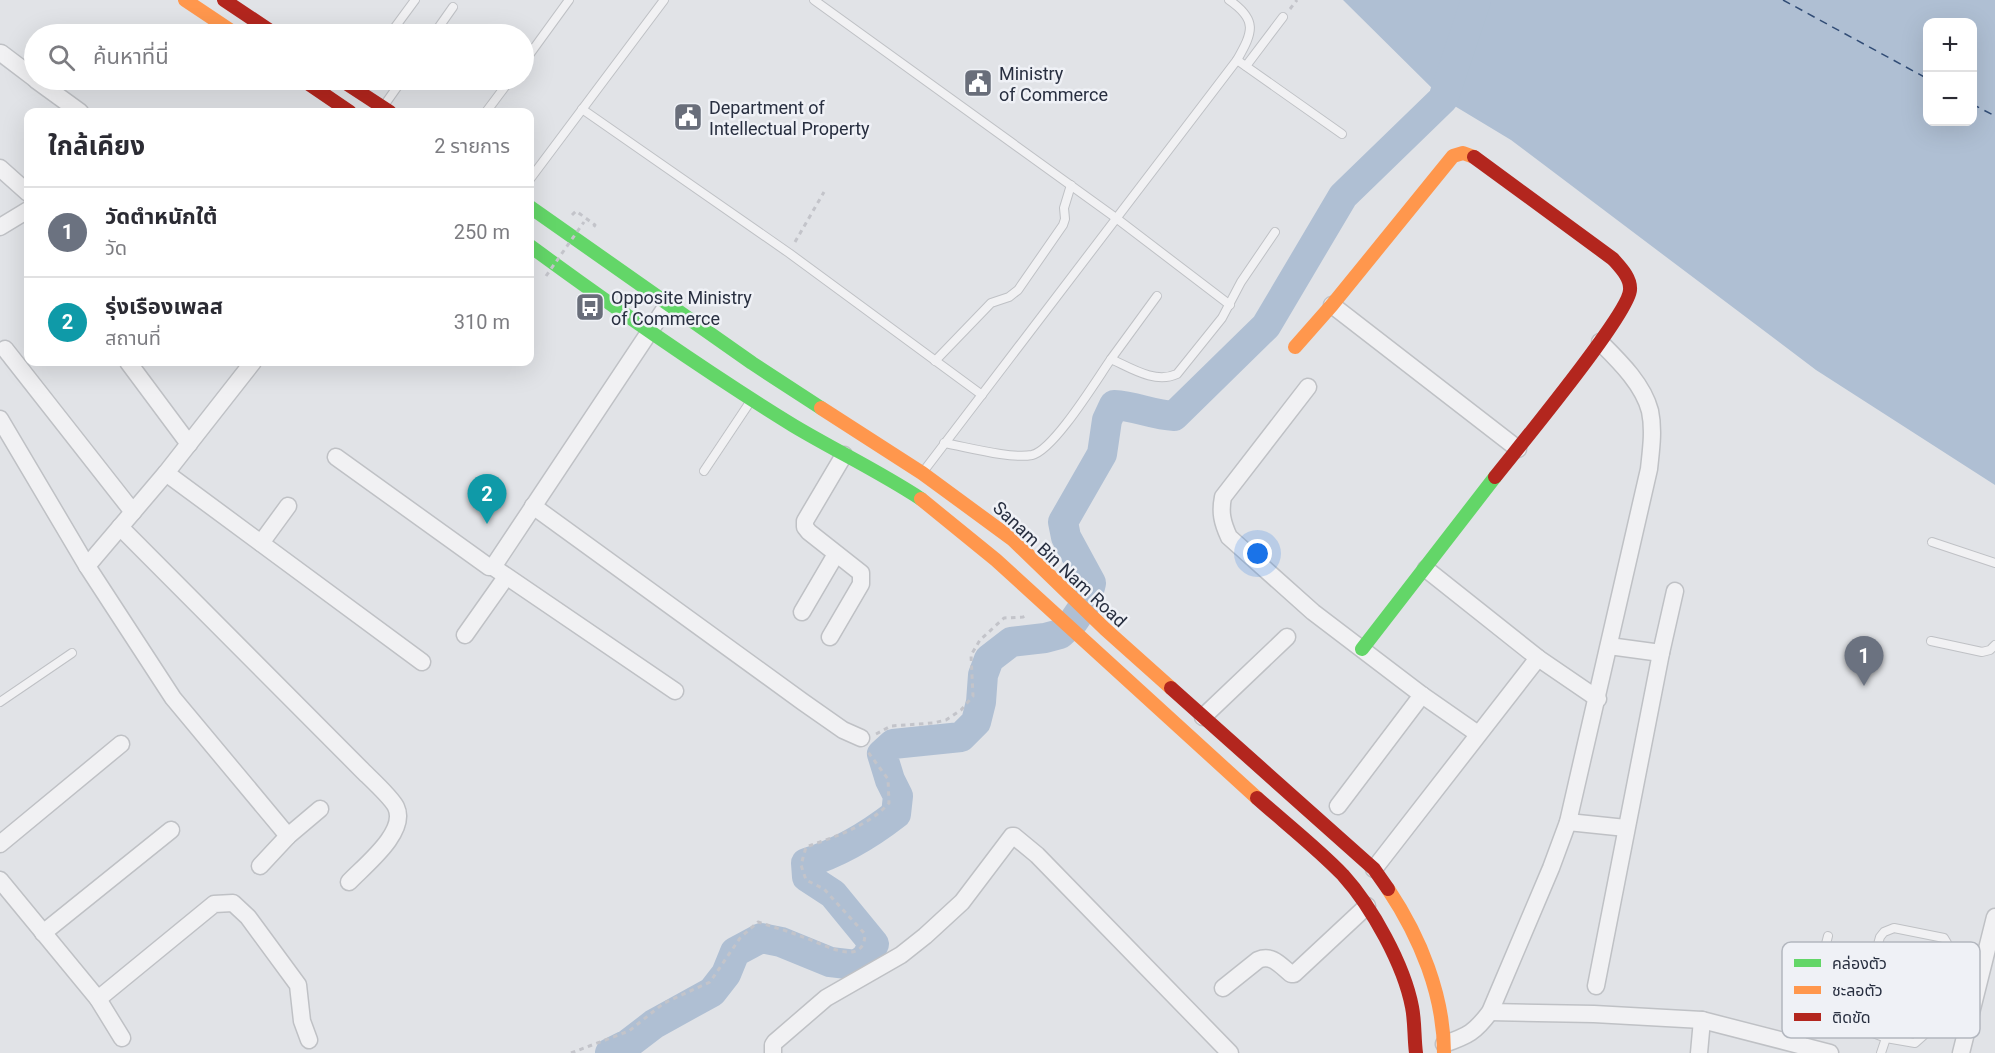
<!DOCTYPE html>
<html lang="th">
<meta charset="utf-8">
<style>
:root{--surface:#fff;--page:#f7f7f7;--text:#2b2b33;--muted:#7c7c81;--line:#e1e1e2;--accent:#1a73e8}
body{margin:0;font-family:Roboto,"Noto Sans Thai",sans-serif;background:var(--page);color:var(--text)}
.controls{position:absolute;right:18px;top:18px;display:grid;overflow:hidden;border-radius:12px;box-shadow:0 6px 24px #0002}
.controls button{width:54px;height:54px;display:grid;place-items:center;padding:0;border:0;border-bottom:2px solid var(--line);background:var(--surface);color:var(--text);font:30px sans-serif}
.you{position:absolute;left:1258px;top:554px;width:21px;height:21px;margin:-15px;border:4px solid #fff;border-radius:50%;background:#1a73e8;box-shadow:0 0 0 9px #1a73e833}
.badge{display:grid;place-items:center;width:39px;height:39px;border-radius:50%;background:var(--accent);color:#fff;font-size:20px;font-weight:700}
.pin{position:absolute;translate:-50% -50px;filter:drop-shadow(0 2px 3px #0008)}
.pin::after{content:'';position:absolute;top:32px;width:21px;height:18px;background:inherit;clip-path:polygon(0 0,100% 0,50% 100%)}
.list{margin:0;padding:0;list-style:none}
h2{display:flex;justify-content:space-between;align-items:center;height:78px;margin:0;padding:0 24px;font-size:26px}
h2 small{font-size:20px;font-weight:400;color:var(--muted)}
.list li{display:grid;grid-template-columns:39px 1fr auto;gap:18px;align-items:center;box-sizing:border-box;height:90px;padding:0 24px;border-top:2px solid var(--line)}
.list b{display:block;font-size:22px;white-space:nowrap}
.list p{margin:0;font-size:20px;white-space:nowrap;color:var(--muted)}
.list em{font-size:20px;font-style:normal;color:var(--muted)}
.icon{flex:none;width:33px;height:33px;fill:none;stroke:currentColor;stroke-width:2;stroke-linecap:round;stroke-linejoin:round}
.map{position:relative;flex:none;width:1995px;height:1053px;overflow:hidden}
.search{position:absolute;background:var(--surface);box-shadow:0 6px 24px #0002;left:24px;top:24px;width:510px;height:66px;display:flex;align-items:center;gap:15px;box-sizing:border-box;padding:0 21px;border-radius:33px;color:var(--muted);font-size:22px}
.panel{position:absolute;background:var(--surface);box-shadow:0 6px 24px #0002;left:24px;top:108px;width:510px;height:258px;border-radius:12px}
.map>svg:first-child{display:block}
.water{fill:#afbfd3;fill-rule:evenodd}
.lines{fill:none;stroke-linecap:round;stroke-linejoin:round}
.river{stroke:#afbfd3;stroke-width:30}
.ferry{stroke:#314c75;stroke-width:1.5;stroke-dasharray:8 6;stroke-linecap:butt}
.lane-casing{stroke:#bfc1c5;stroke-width:10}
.street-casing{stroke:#bfc1c5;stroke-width:19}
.path{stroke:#c3c4ca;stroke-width:3;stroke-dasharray:4.5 4.5;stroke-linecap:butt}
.lane{stroke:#f1f1f3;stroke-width:8}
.street{stroke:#f1f1f3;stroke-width:16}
.fast{stroke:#63d668;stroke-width:14}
.slow{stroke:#ff974d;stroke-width:14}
.jam{stroke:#b3261e;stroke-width:14}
.path-bridge{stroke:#c3c4ca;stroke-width:3;stroke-dasharray:4.5 4.5;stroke-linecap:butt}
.labels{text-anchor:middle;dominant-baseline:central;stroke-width:5;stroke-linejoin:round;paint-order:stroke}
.poi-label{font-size:18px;fill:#282f40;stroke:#eff1f6;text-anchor:start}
.street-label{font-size:18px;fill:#282f40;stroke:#eff1f6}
.key{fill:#eff1f6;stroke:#b3b7bf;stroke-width:1.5}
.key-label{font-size:16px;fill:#282f40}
</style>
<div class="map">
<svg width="1995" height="1053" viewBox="0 0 1995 1053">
<rect width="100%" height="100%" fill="#e1e3e7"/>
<path class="water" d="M1343,0H1995V485L1816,370L1511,140L1443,99ZM1928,22H1972V122H1928Z"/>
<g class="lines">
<path class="river" d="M610,1053L628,1044L654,1024L712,992L726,974L735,952L761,938L781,942L830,962L856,965L866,958L874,944L833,894L807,877L806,863C839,853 869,835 896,814L898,796L890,780L882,754L893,744L961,737L976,722L981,702L983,675L989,659L1011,642L1045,638L1060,634L1073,622L1086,603L1091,583L1066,537L1063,522L1102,454L1107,420L1114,405C1135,406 1153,415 1174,416L1266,326L1343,196L1443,99L1476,0"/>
<g class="ferry">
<polyline points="1783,0 1928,79"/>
<polyline points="1972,104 1995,116"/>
</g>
<g class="lane-casing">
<g id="lane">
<polyline points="814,0 1116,218 1230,305"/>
<polyline points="390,34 415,0"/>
<polyline points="434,34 453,7"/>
<polyline points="1237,60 1342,134"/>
<polyline points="524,62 569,0"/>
<polyline points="1246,66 1283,17"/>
<polyline points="383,107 402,80"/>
<polyline points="582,109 789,253 982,395"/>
<polyline points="486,112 510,80"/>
<polyline points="530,179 664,0"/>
<polyline points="1111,359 1157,296"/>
<polyline points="935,361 991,303 1009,297 1018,290 1063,225 1065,219 1064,208 1071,185"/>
<path d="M944,443C967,447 1010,459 1032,455C1054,450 1097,379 1111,359C1131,368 1155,384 1177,374L1222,318L1241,282L1275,232"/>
<polyline points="704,471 752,399"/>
<path d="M923,472L1237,60C1253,32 1258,20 1229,0"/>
<polyline points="1932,542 1995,563"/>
<polyline points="1931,641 1982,652 1990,650 1995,645"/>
<polyline points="0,702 72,653"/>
<polygon points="1894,928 1944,938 1947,943 1948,951 1924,1035 1915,1043 1886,1038 1863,1029 1858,1017 1880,937 1884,932"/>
<polyline points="1800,1045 1828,936"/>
<polyline points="1881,1053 1886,1038"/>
</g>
</g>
<g class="street-casing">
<g id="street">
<polyline points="1,53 34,78"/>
<polyline points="36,80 80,112"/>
<polyline points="0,168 28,193"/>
<polyline points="0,227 28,210"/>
<polyline points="1332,305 1518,449"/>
<polyline points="5,349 133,512"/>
<polyline points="128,362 189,444"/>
<path d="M1308,387L1223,497C1220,512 1222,522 1229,537L1313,612L1422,695L1478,734"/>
<polyline points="0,419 87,566 173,698 288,836 320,809"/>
<polyline points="336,457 489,567 493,567 675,691"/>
<polyline points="166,473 422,662"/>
<polyline points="533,506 803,702 843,730 861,738"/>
<path d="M120,527L362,770C370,778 392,798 396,807C408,832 364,866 349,882"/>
<polyline points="261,543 288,506"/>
<polyline points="87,566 166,473 253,362"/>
<polyline points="493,567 668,304"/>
<polyline points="1426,569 1538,658 1598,699"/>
<polyline points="802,612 836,554"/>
<polyline points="465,635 506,577"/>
<polyline points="830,637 861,584 861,573 809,532 805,527 805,521 844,455"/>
<polyline points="1609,646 1661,653"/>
<polyline points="1203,717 1287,637"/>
<polyline points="1338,806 1422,695"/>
<polyline points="1568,822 1626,828"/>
<polyline points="0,844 121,744"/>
<polyline points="260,866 288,836"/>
<polyline points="1374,869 1538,658"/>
<polyline points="0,880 98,999 122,1038"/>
<polyline points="43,933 171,830"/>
<polyline points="1596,986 1661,653 1675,591"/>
<path d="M1223,988L1258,960C1272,954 1280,965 1291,974H1294L1367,906"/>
<polyline points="98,999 214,904 233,903 248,917 298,985 302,1021 309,1040"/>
<polyline points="1490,1012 1594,1014 1702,1020 1830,1053"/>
<path d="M1444,1044C1468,1036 1475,1032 1490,1012L1551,868L1568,822L1649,469C1651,450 1654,430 1650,411C1643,384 1619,361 1600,342"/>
<polyline points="773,1053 773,1045 775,1042 826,998 901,955 925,936 962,902 1012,836 1014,836 1037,855 1230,1053"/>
<polyline points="1699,1053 1702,1020"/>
<polyline points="1961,1053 1995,917"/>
</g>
</g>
<g class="path">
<polyline points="1290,9 1297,0"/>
<polyline points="572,215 576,211 595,225 593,228"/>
<polyline points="795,242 824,192"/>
<polyline points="876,734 891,726 933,723 946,720 961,710 973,696 971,655 980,640 1004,618 1023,617 1028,614"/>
<path d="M571,1053L629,1031L664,1003L710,982L740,938L758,922C773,927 788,931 803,937C820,942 864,970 865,934L824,889L806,880L801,865L806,847C834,837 869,826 889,803L888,779L868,752"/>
</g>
<use href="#lane" class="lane"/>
<use href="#street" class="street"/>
<g class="fast">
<polyline points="530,207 752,363 821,408"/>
<path d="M530,246C616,309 703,370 794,426C836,451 880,472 921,499"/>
<polyline points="1362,649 1495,477"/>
</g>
<g class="slow">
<polyline points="185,0 236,34"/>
<polyline points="1295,347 1332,305 1453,156 1463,153 1474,157"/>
<polyline points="821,408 922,473 1012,539 1105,629 1171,688"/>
<polyline points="921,499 996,560 1257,798"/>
<path d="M1388,889C1420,937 1444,995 1444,1053"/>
</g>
<g class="jam">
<polyline points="224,0 275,34"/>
<polyline points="303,80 350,112"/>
<polyline points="341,80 390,112"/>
<path d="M1474,157L1613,259C1621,268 1631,278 1630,290C1629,314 1517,449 1495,477"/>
<polyline points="1171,688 1374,869 1388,889"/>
<path d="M1257,798C1285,823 1317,848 1343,875C1372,907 1404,965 1412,1007C1415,1022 1414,1038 1416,1053"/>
</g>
<polyline class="path-bridge" points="546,276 584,222"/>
</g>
<defs>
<g id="civic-square" transform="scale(1.5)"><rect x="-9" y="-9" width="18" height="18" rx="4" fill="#696e7a" stroke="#eff1f6"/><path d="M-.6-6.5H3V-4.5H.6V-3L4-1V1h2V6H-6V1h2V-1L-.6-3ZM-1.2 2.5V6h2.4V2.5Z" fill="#fff"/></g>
<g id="bus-square" transform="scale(1.5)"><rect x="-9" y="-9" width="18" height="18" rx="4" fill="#696e7a" stroke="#eff1f6"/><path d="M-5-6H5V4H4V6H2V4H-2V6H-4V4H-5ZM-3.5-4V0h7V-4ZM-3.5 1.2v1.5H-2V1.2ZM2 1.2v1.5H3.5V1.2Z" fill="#fff"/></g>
</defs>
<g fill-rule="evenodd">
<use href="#civic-square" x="978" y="83"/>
<use href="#civic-square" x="688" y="117"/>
<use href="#bus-square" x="590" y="307"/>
</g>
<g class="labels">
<g class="poi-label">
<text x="999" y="73">Ministry<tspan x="999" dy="21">of Commerce</tspan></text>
<text x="709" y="107">Department of<tspan x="709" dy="21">Intellectual Property</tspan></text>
<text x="611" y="297">Opposite Ministry<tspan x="611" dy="21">of Commerce</tspan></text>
</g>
<g class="street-label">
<text transform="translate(1060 564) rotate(43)">Sanam Bin Nam Road</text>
</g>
</g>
<rect x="1782" y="942" width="198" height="96" rx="9" class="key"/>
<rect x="1794" y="959" width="27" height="8" fill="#63d668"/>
<rect x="1794" y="986" width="27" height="8" fill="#ff974d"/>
<rect x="1794" y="1013" width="27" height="8" fill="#b3261e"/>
<g class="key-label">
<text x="1832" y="969">คล่องตัว</text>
<text x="1832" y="996">ชะลอตัว</text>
<text x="1832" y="1023">ติดขัด</text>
</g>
</svg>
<div class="controls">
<button>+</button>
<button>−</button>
</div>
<div class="you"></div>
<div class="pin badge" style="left:1864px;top:686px;background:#6b7280">1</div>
<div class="pin badge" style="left:487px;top:524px;background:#0f9aa8">2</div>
<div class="search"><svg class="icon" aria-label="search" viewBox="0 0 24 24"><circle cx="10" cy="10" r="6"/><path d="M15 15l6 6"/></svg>ค้นหาที่นี่</div>
<section class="panel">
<h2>ใกล้เคียง<small>2 รายการ</small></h2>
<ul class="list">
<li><span class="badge" style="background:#6b7280">1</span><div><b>วัดตำหนักใต้</b><p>วัด</p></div><em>250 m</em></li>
<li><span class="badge" style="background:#0f9aa8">2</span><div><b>รุ่งเรืองเพลส</b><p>สถานที่</p></div><em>310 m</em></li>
</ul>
</section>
</div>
